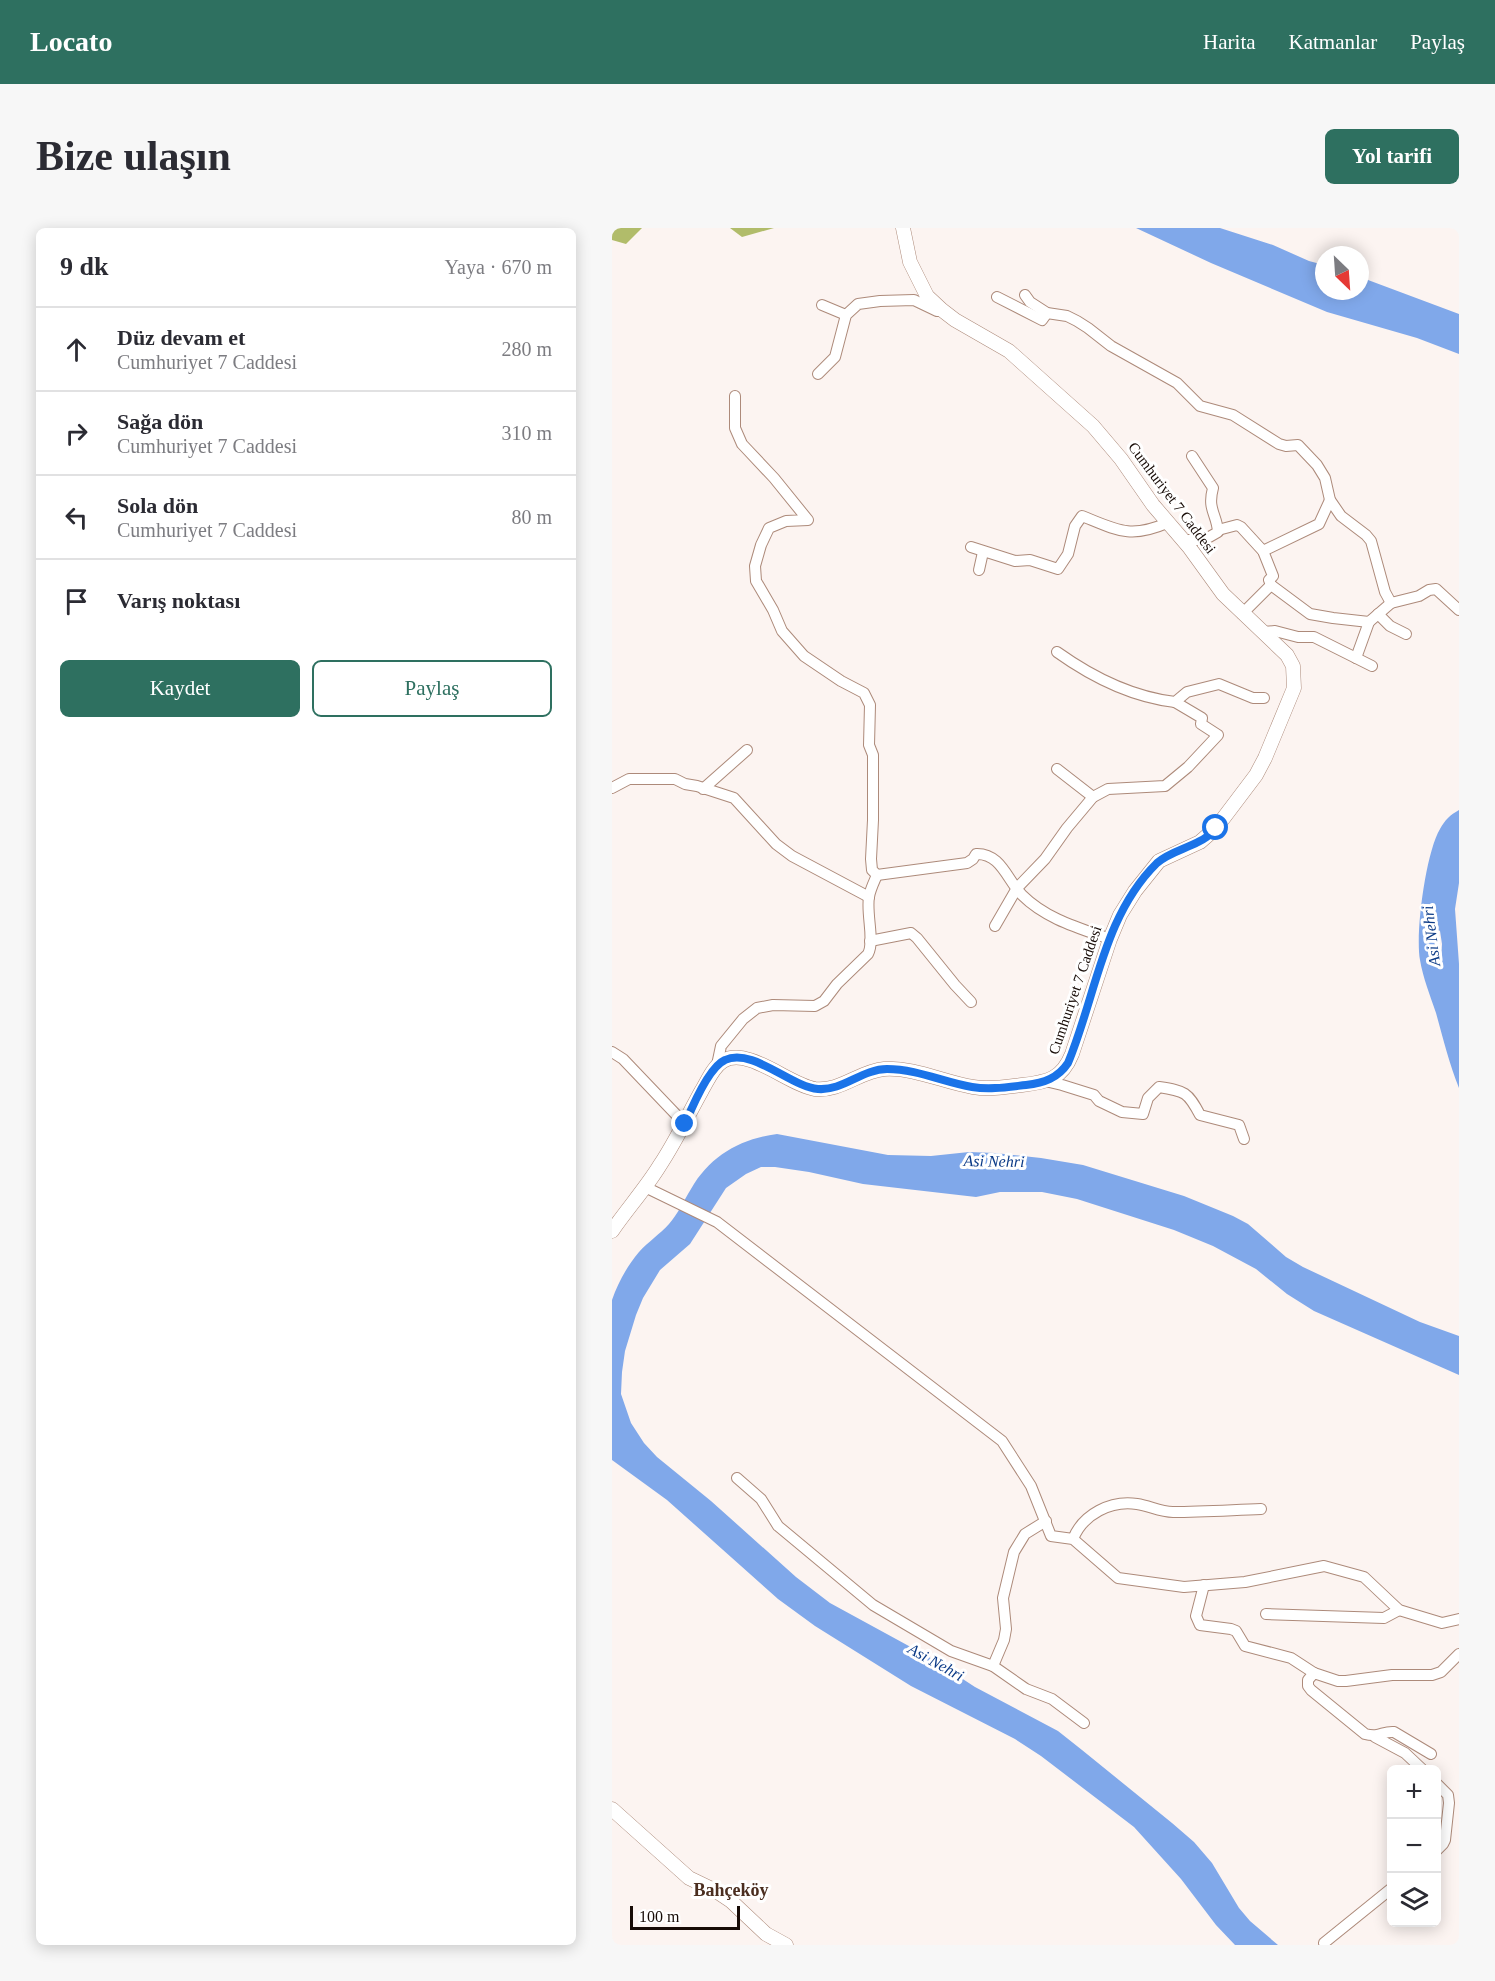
<!DOCTYPE html>
<html lang="tr">
<meta charset="utf-8">
<style>
:root{--surface:#fff;--page:#f7f7f7;--text:#2b2b33;--muted:#7c7c81;--line:#e1e1e2;--accent:#2e7060}
body{margin:0;font-family:Georgia,serif;background:var(--page);color:var(--text)}
.controls{position:absolute;right:18px;bottom:18px;display:grid;overflow:hidden;border-radius:9px;box-shadow:0 3px 15px #0003}
.controls button{width:54px;height:54px;display:grid;place-items:center;padding:0;border:0;border-bottom:2px solid var(--line);background:var(--surface);color:var(--text);font:30px sans-serif}
.compass{position:absolute;left:703px;top:18px;width:54px;height:54px;border-radius:50%;background:var(--surface);box-shadow:0 3px 15px #0003;rotate:155deg}
.scale{position:absolute;left:18px;bottom:15px;width:110px;box-sizing:border-box;padding-left:6px;border:3px solid #170b06;border-top:0;font-size:16px;line-height:21px;white-space:nowrap;color:#170b06;-webkit-text-stroke:4px #fff;paint-order:stroke}
.stop{position:absolute;width:18px;height:18px;margin:-14px;border:4px solid #1a73e8;border-radius:50%;background:#fff}
.stop.end{background:#1a73e8;border-color:#fff;box-shadow:0 2px 6px #0008}
.list{margin:0;padding:0;list-style:none}
h2{display:flex;justify-content:space-between;align-items:center;height:78px;margin:0;padding:0 24px;font-size:26px}
h2 small{font-size:20px;font-weight:400;color:var(--muted)}
.list li{display:grid;grid-template-columns:39px 1fr auto;gap:18px;align-items:center;box-sizing:border-box;height:84px;padding:0 24px;border-top:2px solid var(--line)}
.list b{display:block;font-size:22px;white-space:nowrap}
.list p{margin:0;font-size:20px;white-space:nowrap;color:var(--muted)}
.list em{font-size:20px;font-style:normal;color:var(--muted)}
.actions{display:flex;gap:12px;padding:18px 24px}
.actions a{flex:1;padding:14px 0;border:2px solid var(--accent);border-radius:9px;text-align:center;font-size:21px;color:var(--accent)}
.actions .main{background:var(--accent);color:#fff}
.icon{flex:none;width:33px;height:33px;fill:none;stroke:currentColor;stroke-width:2;stroke-linecap:round;stroke-linejoin:round}
.map{position:relative;flex:none;width:847px;height:1717px;overflow:hidden;border-radius:9px}
header{display:flex;align-items:center;gap:36px;box-sizing:border-box;height:84px;padding:0 30px;background:var(--accent);color:#fff}
header strong{font-size:28px}
nav{display:flex;gap:33px;margin-inline-start:auto;font-size:21px}
.intro{display:flex;align-items:center;justify-content:space-between;box-sizing:border-box;height:144px;padding:0 36px}
h1{margin:0;font-size:42px}
.button{padding:15px 27px;border-radius:9px;background:var(--accent);color:#fff;font-size:21px;font-weight:700}
main{display:flex;gap:36px;padding:0 36px}
aside{flex:1;background:var(--surface);border-radius:9px;box-shadow:0 3px 15px #0003}
.map>svg:first-child{display:block}
.forest{fill:#b1bc6a}
.water{fill:#80a8ea;fill-rule:evenodd}
.lines{fill:none;stroke-linecap:round;stroke-linejoin:round}
.minor-casing{stroke:#ad8a7a;stroke-width:12}
.major-casing{stroke:#ad8a7a;stroke-width:15}
.minor{stroke:#fff;stroke-width:10}
.major{stroke:#fff;stroke-width:14}
.route{stroke:#1a73e8;stroke-width:8}
.labels{text-anchor:middle;dominant-baseline:central;stroke-width:6;stroke-linejoin:round;paint-order:stroke}
.street-label{font-size:15px;fill:#170b06;stroke:#fff}
.water-label{font-size:16px;font-style:italic;fill:#0c3b87;stroke:#fff}
.quarter-label{font-size:18px;font-weight:bold;fill:#4b2e20;stroke:#fff}
</style>
<header>
<strong>Locato</strong>
<nav><a>Harita</a><a>Katmanlar</a><a>Paylaş</a></nav>
</header>
<div class="intro"><h1>Bize ulaşın</h1><a class="button">Yol tarifi</a></div>
<main>
<aside>
<h2>9 dk<small>Yaya · 670 m</small></h2>
<ul class="list">
<li><svg class="icon" aria-label="ahead" viewBox="0 0 24 24"><path d="M12 20V5M6 11l6-6 6 6"/></svg><div><b>Düz devam et</b><p>Cumhuriyet 7 Caddesi</p></div><em>280 m</em></li>
<li><svg class="icon" aria-label="right" viewBox="0 0 24 24"><path d="M7 20v-9h11M14 6l5 5-5 5"/></svg><div><b>Sağa dön</b><p>Cumhuriyet 7 Caddesi</p></div><em>310 m</em></li>
<li><svg class="icon" aria-label="left" viewBox="0 0 24 24"><path d="M17 20v-9H6M10 6l-5 5 5 5"/></svg><div><b>Sola dön</b><p>Cumhuriyet 7 Caddesi</p></div><em>80 m</em></li>
<li><svg class="icon" aria-label="arrive" viewBox="0 0 24 24"><path d="M6 21V4h12l-3 4 3 4H6"/></svg><div><b>Varış noktası</b></div></li>
</ul>
<div class="actions"><a class="main">Kaydet</a><a>Paylaş</a></div>
</aside>
<div class="map">
<svg width="847" height="1717" viewBox="0 0 847 1717">
<rect width="100%" height="100%" fill="#fcf4f1"/>
<g class="forest">
<polygon points="0,0 30,0 14,16 0,12"/>
<polygon points="118,0 162,0 130,9"/>
</g>
<g class="water">
<polygon points="524,0 608,0 661,17 697,33 712,37 712,63 748,63 748,49 847,86 847,126 805,110 715,84 599,35"/>
<path d="M847,582V655L843,681L847,736V860C837,835 831,810 824,785C818,767 811,750 808,732C803,705 814,624 828,601C833,592 838,587 847,582ZM826,702L828,703L830,716L829,734L825,736L822,709Z"/>
<path d="M165,906L276,927L319,928L357,924L383,925L429,930L471,937L572,968L621,988L636,996L674,1029L691,1039L808,1094L847,1108V1147L702,1083L675,1066L644,1041L601,1018L562,1002L465,971L430,964H388L364,969L251,956L197,944L163,939H149L134,946L114,960L78,1016L48,1042L31,1070L24,1087L13,1123L10,1144L9,1166L19,1195L32,1215L45,1229L99,1273L184,1349L218,1375L317,1429L363,1459L446,1503L470,1522L560,1595L582,1614L600,1635L627,1680L638,1693L666,1717H623L604,1697L569,1651L522,1599L429,1528L403,1511L299,1458L203,1398L166,1371L55,1272L0,1232V1072C6,1055 15,1038 27,1024C36,1014 48,1006 57,996C66,986 72,972 79,961C98,928 128,911 165,906Z"/>
</g>
<g class="lines">
<g class="minor-casing">
<g id="minor">
<polyline points="413,67 418,74 435,85 455,88 465,93 476,100 499,118 565,155 588,178 621,187 667,216 674,218 686,217 705,237 713,250 718,272 729,288 754,307 759,313 773,364 779,375"/>
<polyline points="385,69 430,92 435,85"/>
<polyline points="210,77 234,87"/>
<polyline points="206,146 223,129 234,87 246,76 268,73 302,72 325,83 330,82"/>
<polyline points="606,302 625,297 629,299 651,323 661,348 657,352 659,357"/>
<path d="M571,312H592L606,304C605,286 595,282 601,260L580,228"/>
<path d="M359,319L403,333L418,332L446,341L456,326L463,298L470,288C505,302 518,311 555,295"/>
<polyline points="651,323 707,296 718,272"/>
<polyline points="367,342 371,324"/>
<polyline points="630,386 659,357 698,386 721,390 757,394 779,375 807,368 817,362 824,361 847,382"/>
<polyline points="766,386 778,398 794,406"/>
<polyline points="651,404 663,403 686,409 702,409 760,438"/>
<path d="M445,424C480,449 520,469 563,474L575,464L607,456L641,470H652"/>
<polyline points="744,430 757,394"/>
<polyline points="445,541 481,569"/>
<polyline points="0,560 17,551 63,551 73,556 85,558 122,570 164,616 180,628 257,669"/>
<polyline points="91,561 135,522"/>
<path d="M265,647L355,635L361,631L364,626C389,625 395,652 410,667C434,691 467,700 498,711"/>
<polyline points="383,698 405,660 433,631 455,600 481,569 496,561 553,558 576,539 606,507 589,496 590,490 563,474"/>
<polyline points="258,713 299,705 305,710 343,757 359,774"/>
<polyline points="0,824 11,831 73,896"/>
<path d="M105,837L109,818L131,791L145,780L161,777L203,778L212,773L225,756L256,726C263,713 254,686 257,669C258,662 262,654 265,647L260,642L259,631L261,592V527L257,517L258,477L252,465L229,453L192,428L170,403L161,382L144,353L143,338L149,317L157,300L174,293L196,292L162,250L130,216L123,200V168"/>
<path d="M433,853L450,857L482,867L487,873L510,884L531,886L536,870L547,859C573,863 576,864 588,887L627,897L632,911"/>
<polyline points="33,959 105,994 390,1213 419,1258 439,1308 461,1311 506,1350 572,1359 633,1354 712,1338 752,1349 787,1382 830,1395 847,1391"/>
<polyline points="125,1250 149,1271 166,1298 261,1377 339,1423 381,1438 414,1461 440,1471 472,1495"/>
<path d="M461,1311C471,1286 499,1272 525,1276C538,1278 548,1284 561,1284C590,1284 620,1282 649,1281"/>
<polyline points="592,1357 584,1388 588,1397 619,1401 624,1403 633,1418 679,1430 702,1445"/>
<polyline points="654,1386 772,1390 787,1382"/>
<polyline points="381,1438 392,1412 394,1401 391,1370 402,1324 413,1306 434,1293"/>
<polyline points="763,1509 793,1525 811,1542"/>
<path d="M819,1526L782,1504C770,1503 768,1510 753,1506L699,1462L696,1458V1452L702,1445L726,1453H734L780,1447H820L829,1444L847,1426"/>
<polyline points="824,1555 836,1567 837,1575 833,1612 831,1616 824,1623"/>
<polyline points="712,1715 780,1660"/>
</g>
</g>
<g class="major-casing">
<g id="major">
<path d="M0,1003C15,981 34,960 48,937C64,913 76,887 90,862C96,852 101,839 111,833C136,818 177,857 203,861C228,864 248,843 272,841C302,839 331,854 361,859C377,862 394,859 410,857C436,854 450,851 460,826L498,711L508,687L523,663L547,633L588,614L604,600L644,547L653,530L682,460L681,438L675,427L611,366L577,319L541,277L509,231L481,198L397,123L343,92L330,82L315,68L298,34L291,0"/>
<polyline points="0,1581 77,1650 104,1663 119,1673 154,1706 174,1717"/>
</g>
</g>
<use href="#minor" class="minor"/>
<use href="#major" class="major"/>
</g>
<g class="lines">
<path class="route" d="M73,896C80,879 97,839 113,832C140,819 179,859 206,861C231,863 250,841 275,841C305,841 331,854 360,859C378,862 396,859 414,857C432,855 446,850 456,835C484,768 491,688 545,635C556,625 573,621 586,614C593,611 599,606 604,600"/>
</g>
<g class="labels">
<g class="street-label">
<text transform="translate(560 270) rotate(53)">Cumhuriyet 7 Caddesi</text>
<text transform="translate(463 762) rotate(-71)">Cumhuriyet 7 Caddesi</text>
</g>
<g class="water-label">
<text transform="translate(819 708) rotate(-97)">Asi Nehri</text>
<text transform="translate(382 933) rotate(1)">Asi Nehri</text>
<text transform="translate(324 1434) rotate(29)">Asi Nehri</text>
</g>
<g class="quarter-label">
<text x="119" y="1662">Bahçeköy</text>
</g>
</g>
</svg>
<div class="controls">
<button>+</button>
<button>−</button>
<button><svg class="icon" aria-label="layers" viewBox="0 0 24 24"><path d="M12 4l9 5-9 5-9-5zM3 14l9 5 9-5"/></svg></button>
</div>
<svg class="compass" viewBox="-18 -18 36 36"><path d="M0-13l5 13h-10z" fill="#e53935"/><path d="M0 13l5-13h-10z" fill="#7c7c81"/></svg>
<div class="scale">100 m</div>
<div class="stop" style="left:604px;top:600px"></div>
<div class="stop end" style="left:73px;top:896px"></div>
</div>
</main>
